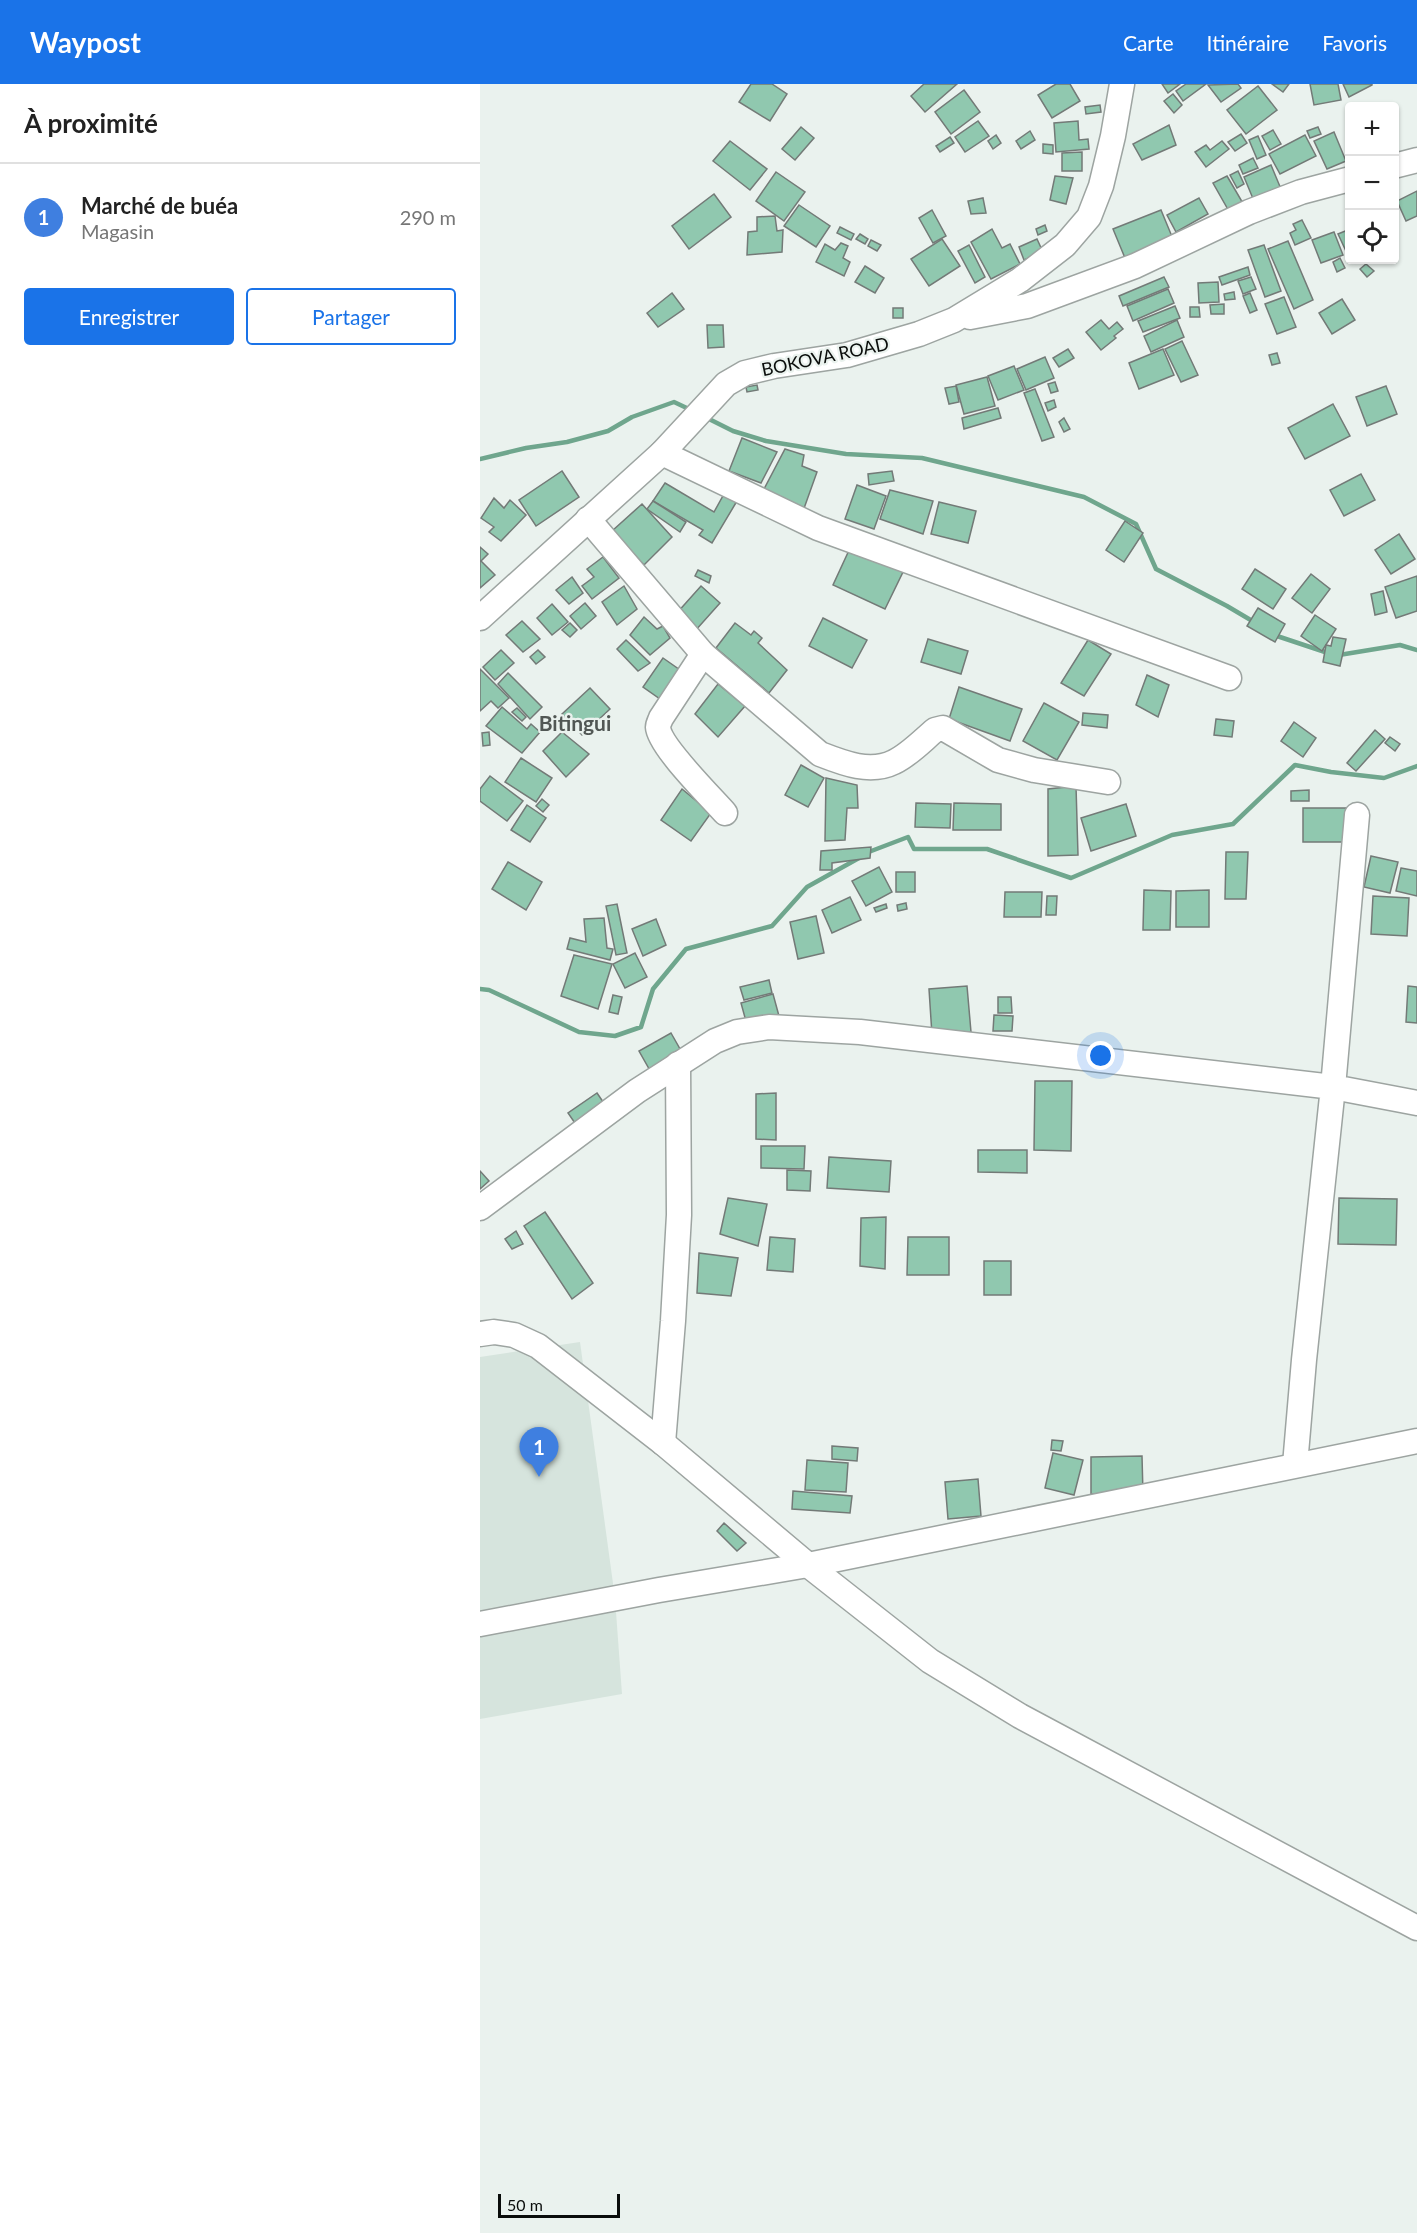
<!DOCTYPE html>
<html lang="fr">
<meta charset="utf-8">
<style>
:root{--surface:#fff;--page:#f2f2f2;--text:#222;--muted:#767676;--line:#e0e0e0;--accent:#1a73e8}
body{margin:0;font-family:Lato,sans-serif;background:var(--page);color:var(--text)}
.controls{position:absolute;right:18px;top:18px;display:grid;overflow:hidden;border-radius:6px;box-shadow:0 2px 4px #0004}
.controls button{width:54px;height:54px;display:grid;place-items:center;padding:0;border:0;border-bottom:2px solid var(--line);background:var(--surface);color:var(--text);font:30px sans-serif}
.scale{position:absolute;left:18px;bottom:15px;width:122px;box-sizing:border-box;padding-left:6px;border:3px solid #0a0d0b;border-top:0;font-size:16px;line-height:21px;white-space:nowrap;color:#0a0d0b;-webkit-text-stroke:4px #eaf2ee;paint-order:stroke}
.you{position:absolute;left:621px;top:972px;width:21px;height:21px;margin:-15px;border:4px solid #fff;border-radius:50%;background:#1a73e8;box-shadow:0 0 0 9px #1a73e833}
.badge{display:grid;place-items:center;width:39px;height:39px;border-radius:50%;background:var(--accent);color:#fff;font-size:20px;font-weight:700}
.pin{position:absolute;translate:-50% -50px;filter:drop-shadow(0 2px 3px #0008)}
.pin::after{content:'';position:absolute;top:32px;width:21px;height:18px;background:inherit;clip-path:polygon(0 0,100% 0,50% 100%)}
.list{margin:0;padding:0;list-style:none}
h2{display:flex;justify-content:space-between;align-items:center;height:78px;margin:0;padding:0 24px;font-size:26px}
h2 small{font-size:20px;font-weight:400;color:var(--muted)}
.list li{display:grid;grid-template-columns:39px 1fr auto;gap:18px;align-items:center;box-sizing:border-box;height:108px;padding:0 24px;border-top:2px solid var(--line)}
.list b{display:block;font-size:22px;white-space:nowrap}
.list p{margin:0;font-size:20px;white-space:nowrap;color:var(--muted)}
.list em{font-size:20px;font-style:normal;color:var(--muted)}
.actions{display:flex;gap:12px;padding:18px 24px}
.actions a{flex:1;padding:14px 0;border:2px solid var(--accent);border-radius:6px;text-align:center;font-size:21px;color:var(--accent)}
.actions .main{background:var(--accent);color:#fff}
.icon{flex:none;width:33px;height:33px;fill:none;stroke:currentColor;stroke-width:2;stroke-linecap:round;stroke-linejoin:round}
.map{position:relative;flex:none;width:937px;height:2149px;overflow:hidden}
header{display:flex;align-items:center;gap:36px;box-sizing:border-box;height:84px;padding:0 30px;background:var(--accent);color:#fff}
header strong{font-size:28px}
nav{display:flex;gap:33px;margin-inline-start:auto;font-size:21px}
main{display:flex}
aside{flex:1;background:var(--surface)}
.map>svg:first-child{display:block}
.built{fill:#d6e4dd}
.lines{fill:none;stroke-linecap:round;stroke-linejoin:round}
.stream{stroke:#6fa68d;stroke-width:4.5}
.building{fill:#90c8af;stroke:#737a77;stroke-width:1.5}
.minor-casing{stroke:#9da4a1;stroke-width:27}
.minor{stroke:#fff;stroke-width:24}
.labels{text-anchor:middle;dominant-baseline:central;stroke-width:4.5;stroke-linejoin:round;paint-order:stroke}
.street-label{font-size:18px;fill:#0a0d0b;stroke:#eaf2ee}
.quarter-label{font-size:21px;font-weight:bold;fill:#515754;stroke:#eaf2ee}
</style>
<header>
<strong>Waypost</strong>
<nav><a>Carte</a><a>Itinéraire</a><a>Favoris</a></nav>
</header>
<main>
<aside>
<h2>À proximité<small></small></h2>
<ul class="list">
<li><span class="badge" style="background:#3f7fe0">1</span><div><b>Marché de buéa</b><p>Magasin</p></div><em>290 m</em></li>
</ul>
<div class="actions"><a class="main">Enregistrer</a><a>Partager</a></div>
</aside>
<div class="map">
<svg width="937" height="2149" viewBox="0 0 937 2149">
<rect width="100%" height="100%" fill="#eaf2ee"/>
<polygon class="built" points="100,1258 135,1514 142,1610 0,1635 0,1273"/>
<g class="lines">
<g class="stream">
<polyline points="227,334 253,347 286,357 366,370 442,374 604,413 656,440 676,485 747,522 774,538"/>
<polyline points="0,375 46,364 87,358 128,347 152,333 194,318 211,326"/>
<polyline points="794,551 848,569"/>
<polyline points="859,571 920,561 937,566"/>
<polyline points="386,769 428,753 434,765 507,765 591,794 692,751 753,740 815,681 851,688 904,694 937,682"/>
<polyline points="0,905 9,906 99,948 135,952 161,943 173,905 206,865 292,842 327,803 379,774"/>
</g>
</g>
<g class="building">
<polygon points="271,0 292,0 307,10 290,37 259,18"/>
<polygon points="444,0 477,0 445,28 431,12"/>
<polygon points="576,0 590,0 600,17 572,34 558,11"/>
<polygon points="682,0 700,0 688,9"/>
<polygon points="706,0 726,0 703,17 696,7"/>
<polygon points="758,0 761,4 741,18 728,1"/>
<polygon points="792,0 809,0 803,8"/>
<polygon points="830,0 858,0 861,16 834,21"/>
<polygon points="863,0 892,0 892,1 869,13"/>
<polygon points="778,2 797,26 766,50 747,26"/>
<polygon points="484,6 500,28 471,50 455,28"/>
<polygon points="693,10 702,21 694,29 684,17"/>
<polygon points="620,21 621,28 606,30 605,23"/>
<polygon points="498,37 509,52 485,68 475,53"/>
<polygon points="598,37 599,56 608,55 609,65 576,68 574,39"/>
<polygon points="689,41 696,61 662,76 653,60"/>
<polygon points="321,43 334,54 315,76 302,65"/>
<polygon points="838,43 841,50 830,54 827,47"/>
<polygon points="793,46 801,60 790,66 782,52"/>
<polygon points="550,47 555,56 541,65 536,57"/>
<polygon points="854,48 866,77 847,85 834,57"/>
<polygon points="761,50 767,59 755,67 748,58"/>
<polygon points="516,51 521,59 513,65 508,57"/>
<polygon points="825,51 836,72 800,90 789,70"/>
<polygon points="778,52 786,71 777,75 769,56"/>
<polygon points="470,53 474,59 460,68 456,62"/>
<polygon points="250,57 287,85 270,106 233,77"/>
<polygon points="742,57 749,65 726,83 715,68 726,61 730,66"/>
<polygon points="563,60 573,61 573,70 563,69"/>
<polygon points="602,68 602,87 582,87 582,69"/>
<polygon points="773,74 778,84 763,90 759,81"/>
<polygon points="791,81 801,105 774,117 764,93"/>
<polygon points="758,87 764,100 757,104 750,91"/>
<polygon points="296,88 325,108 304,137 276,117"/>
<polygon points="575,92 593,94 586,120 570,116"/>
<polygon points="747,92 764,121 750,129 733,99"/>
<polygon points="937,107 937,132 926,137 917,117"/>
<polygon points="234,110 251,133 209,165 192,142"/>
<polygon points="503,114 506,129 491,130 488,117"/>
<polygon points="719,114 728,130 696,148 687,131"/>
<polygon points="319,121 350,142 336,163 304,142"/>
<polygon points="452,126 466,152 453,159 439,134"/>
<polygon points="681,126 693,155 645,174 633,145"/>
<polygon points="295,132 297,147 303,146 302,168 267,171 268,148 277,147 277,133"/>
<polygon points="822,136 831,154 815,161 810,149 816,146 813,140"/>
<polygon points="565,141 567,147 558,151 556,145"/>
<polygon points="360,143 374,150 371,156 357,149"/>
<polygon points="512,145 522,164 530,160 540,180 511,195 491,158"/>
<polygon points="870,145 870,166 866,167 858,150"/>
<polygon points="854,148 863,171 841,179 832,156"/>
<polygon points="380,150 388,155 385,160 376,155"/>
<polygon points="462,155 480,182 449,202 431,175"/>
<polygon points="557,155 563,168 544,176 539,163"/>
<polygon points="391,156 401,161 397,167 388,162"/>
<polygon points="808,157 833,216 814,225 788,165"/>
<polygon points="361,159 368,162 363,174 370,178 364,192 336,178 345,160 355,166"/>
<polygon points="489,161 505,193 495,199 478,167"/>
<polygon points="784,161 801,207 785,213 768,166"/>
<polygon points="860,174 865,184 857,188 853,178"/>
<polygon points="886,180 894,187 887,193 880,185"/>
<polygon points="385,182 404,194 395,209 375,198"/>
<polygon points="768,183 770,191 742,201 739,193"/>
<polygon points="684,193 689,203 643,222 639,212"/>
<polygon points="771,193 776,205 763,210 758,197"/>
<polygon points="738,198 739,218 719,219 718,199"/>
<polygon points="688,205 694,219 653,237 647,222"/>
<polygon points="754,208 755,215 745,216 744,210"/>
<polygon points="192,209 204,225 178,243 167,229"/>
<polygon points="770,209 777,226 770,229 763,212"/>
<polygon points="804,213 816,243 797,250 785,220"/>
<polygon points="862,215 875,236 852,250 839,229"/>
<polygon points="744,220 744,230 731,230 730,221"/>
<polygon points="695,222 700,234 663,248 658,237"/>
<polygon points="710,223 719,223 720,233 710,233"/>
<rect x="413" y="224" width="10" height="10"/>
<polygon points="621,236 629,245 637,238 643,245 634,252 636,254 621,266 606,248"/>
<polygon points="697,236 704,253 671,268 664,252"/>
<polygon points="227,241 243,241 244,263 228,264"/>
<polygon points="702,257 718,291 701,298 685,265"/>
<polygon points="588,265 594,274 579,283 573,274"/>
<polygon points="683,265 694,291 659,305 649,279"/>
<polygon points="797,269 800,279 792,281 789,271"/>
<polygon points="565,273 574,294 546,306 537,285"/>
<polygon points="534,282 544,306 518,316 508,292"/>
<polygon points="507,293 515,322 484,330 476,301"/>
<polygon points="575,298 578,307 571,309 568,300"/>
<polygon points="277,301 278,306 267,308 266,303"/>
<polygon points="476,302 479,318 469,320 465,304"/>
<polygon points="906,302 917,330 887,342 876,313"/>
<polygon points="555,305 574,353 562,357 544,309"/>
<polygon points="574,316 576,323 568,327 565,319"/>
<polygon points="853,320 870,352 825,375 808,344"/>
<polygon points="518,324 521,334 484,345 482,334"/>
<polygon points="584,334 590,345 584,348 579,338"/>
<polygon points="262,354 297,368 281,399 249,387"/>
<polygon points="305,365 324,371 322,382 337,388 322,430 283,407"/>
<polygon points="82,387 99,413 56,442 39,416"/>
<polygon points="412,387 414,397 389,401 388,390"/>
<polygon points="881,390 895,416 864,432 850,406"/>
<polygon points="185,399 234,428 244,410 257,417 232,459 219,451 223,446 173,417"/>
<polygon points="377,401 406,412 394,445 365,435"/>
<polygon points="410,406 453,417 443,450 400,435"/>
<polygon points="14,414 24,424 30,416 46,431 21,457 9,448 14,443 1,434"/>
<polygon points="173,417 206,438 200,448 167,425"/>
<polygon points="459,418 496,427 488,459 451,450"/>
<polygon points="162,420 192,453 164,481 132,447"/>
<polygon points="645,437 663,449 644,478 626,466"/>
<polygon points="919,450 935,475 911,490 895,466"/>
<polygon points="371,462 423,488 405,525 353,501"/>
<polygon points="0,463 8,470 1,477 15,491 0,504"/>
<polygon points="123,473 139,494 112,515 102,502 114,493 107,485"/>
<polygon points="775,485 806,505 793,525 762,505"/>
<polygon points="218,486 231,492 229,499 215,492"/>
<polygon points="831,490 850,505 832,529 812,514"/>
<polygon points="937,492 937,527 916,534 905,503"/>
<polygon points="92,493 103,509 89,520 76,506"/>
<polygon points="144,502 157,525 137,541 122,518"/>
<polygon points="221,502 240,519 215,547 196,530"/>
<polygon points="903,507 907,528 895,531 891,510"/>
<polygon points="105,519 116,532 101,545 90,532"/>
<polygon points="72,520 88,538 72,551 57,534"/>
<polygon points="778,524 805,540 795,558 767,542"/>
<polygon points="835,531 856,545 842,567 821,552"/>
<polygon points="164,533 177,545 183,542 190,554 170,571 150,551"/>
<polygon points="343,534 387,556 372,584 329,562"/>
<polygon points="42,537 60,555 43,568 26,551"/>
<polygon points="90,539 97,546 90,553 82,546"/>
<polygon points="255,539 271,551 274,547 282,554 278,559 307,586 289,609 236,564"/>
<polygon points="853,553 866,555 860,582 843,578 846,561 851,562"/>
<polygon points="448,555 488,567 481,590 441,578"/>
<polygon points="146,556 170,579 158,587 137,565"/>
<polygon points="608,556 631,570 604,612 581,599"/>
<polygon points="21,566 34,579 15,596 3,583"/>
<polygon points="58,566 65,573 56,580 50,573"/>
<polygon points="183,574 210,593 190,622 163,603"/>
<polygon points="0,585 29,614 18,624 11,617 0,627"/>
<polygon points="28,589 62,623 50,635 18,600"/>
<polygon points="667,591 689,601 678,633 656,621"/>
<polygon points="238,600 265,622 238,653 215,630"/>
<polygon points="479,603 542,625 530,657 469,635"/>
<polygon points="110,604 130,625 102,651 82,630"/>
<polygon points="564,619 599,638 577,676 543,657"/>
<polygon points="22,623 47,645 51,640 60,648 42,669 6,642"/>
<polygon points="37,624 46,633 42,637 32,628"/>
<polygon points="603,629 628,631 627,644 602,641"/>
<polygon points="736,635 754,637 752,653 734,651"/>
<polygon points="814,638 836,654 823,673 801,657"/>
<polygon points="895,646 905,655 876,687 867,679"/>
<polygon points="9,648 10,661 3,662 2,649"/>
<polygon points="82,648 109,670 86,693 63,667"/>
<polygon points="910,653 920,660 915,667 905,659"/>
<polygon points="41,674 72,694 56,718 25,698"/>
<polygon points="321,681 344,694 328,723 305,711"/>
<polygon points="10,692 43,717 27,737 0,717 0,705"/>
<polygon points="346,694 377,701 378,724 367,724 365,756 345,757"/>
<polygon points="596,702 598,771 568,772 568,705"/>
<polygon points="202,705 231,729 211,757 181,736"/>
<polygon points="829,706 829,717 811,717 811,707"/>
<polygon points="62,715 69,721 63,728 56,722"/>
<polygon points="436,719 471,720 470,744 435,743"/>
<polygon points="474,719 521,720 521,746 473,746"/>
<polygon points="646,720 656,752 611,767 601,734"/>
<polygon points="47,721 66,734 50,758 31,746"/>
<rect x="823" y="724" width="43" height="34"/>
<polygon points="391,763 390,774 352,779 352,786 340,786 341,767"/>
<polygon points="746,768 768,768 766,815 745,815"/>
<polygon points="891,772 918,778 910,809 884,803"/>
<polygon points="28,778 62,798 46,826 12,805"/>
<polygon points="399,783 412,808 386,822 372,797"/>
<polygon points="921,784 937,787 937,812 916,807"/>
<rect x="416" y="788" width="19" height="20"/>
<polygon points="664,806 691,807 690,846 663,846"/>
<polygon points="729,806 729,843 696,843 696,807"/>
<polygon points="525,808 562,808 561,833 524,833"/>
<polygon points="567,812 577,812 576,831 566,831"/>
<polygon points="893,812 929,814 927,852 891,850"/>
<polygon points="370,813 381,836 352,849 342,826"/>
<polygon points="426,819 427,825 418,827 417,821"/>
<polygon points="137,820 147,869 136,871 126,822"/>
<polygon points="406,820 407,824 396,828 394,824"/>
<polygon points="336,832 344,869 318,875 310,838"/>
<polygon points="124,834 127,864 133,865 130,876 87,865 90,854 106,858 104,835"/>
<polygon points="176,835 186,861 163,872 152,845"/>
<polygon points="155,869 167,893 145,904 133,880"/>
<polygon points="94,871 132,880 118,925 81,912"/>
<polygon points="289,896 292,909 264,916 260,903"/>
<polygon points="487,902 491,948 452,951 449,905"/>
<polygon points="928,902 937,903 937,939 926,938"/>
<polygon points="293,910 299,932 267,941 261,919"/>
<polygon points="133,911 142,913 138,930 129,928"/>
<polygon points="518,913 531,913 532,929 518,929"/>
<polygon points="514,931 533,932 532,947 513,947"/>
<polygon points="191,949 204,972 172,990 159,967"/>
<polygon points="555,997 592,997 591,1067 554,1066"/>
<polygon points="117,1009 128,1025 99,1045 88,1029"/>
<polygon points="296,1009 296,1056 276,1055 276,1010"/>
<polygon points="281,1062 325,1062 324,1085 281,1084"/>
<polygon points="498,1066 547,1066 547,1089 498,1088"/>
<polygon points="349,1073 411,1077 409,1108 347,1104"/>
<polygon points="307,1086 331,1087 330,1107 307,1106"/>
<polygon points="0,1087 9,1097 0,1105"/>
<polygon points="248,1114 287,1120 278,1162 240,1150"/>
<polygon points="859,1114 917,1115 916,1161 858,1160"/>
<polygon points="65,1128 113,1199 92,1215 44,1142"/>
<polygon points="406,1133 405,1185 380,1182 381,1134"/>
<polygon points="36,1147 43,1160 32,1165 25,1155"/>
<polygon points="290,1153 315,1155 313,1188 287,1186"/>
<polygon points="428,1153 469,1153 469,1191 427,1191"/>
<polygon points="219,1169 258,1174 251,1212 217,1209"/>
<rect x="504" y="1177" width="27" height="34"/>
<polygon points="572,1356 583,1357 581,1367 571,1366"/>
<polygon points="352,1362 378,1364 377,1377 352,1375"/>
<polygon points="573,1369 603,1376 594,1411 565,1404"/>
<polygon points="662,1372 663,1410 611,1410 611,1373"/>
<polygon points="327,1376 368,1379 366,1408 325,1406"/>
<polygon points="498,1395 501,1432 468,1435 465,1398"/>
<polygon points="313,1407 372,1412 370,1429 312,1425"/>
<polygon points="244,1439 266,1459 257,1467 237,1447"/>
</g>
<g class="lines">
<g class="minor-casing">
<g id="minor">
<polyline points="914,82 937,76"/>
<polyline points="490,233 547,222 655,182 769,128 821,108 870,95"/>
<polyline points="182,369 338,444 749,594"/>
<path d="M108,435L223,570L340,670C363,679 390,690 414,678C429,671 443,656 455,646L463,644L518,676L554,686L628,698"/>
<polyline points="0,534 182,369 246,300 265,289 294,282 367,271 439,250 474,236 540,196 585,161 609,133 621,102 633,52 642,0"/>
<path d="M223,570L181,634C180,637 178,640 178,643C179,662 232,714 245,729"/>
<polyline points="877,731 853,1003 937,1019"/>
<polyline points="0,1124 157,1007 235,957 257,948 289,943 380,948 853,1003 824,1276 815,1381"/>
<polyline points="0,1250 14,1248 34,1251 58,1262 183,1359 328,1481 450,1577 540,1632 937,1844"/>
<polyline points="183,1359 193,1237 199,1131 198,980"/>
<polyline points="0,1540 179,1506 328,1481 937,1357"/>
</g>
</g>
<use href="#minor" class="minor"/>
</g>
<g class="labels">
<g class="street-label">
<text transform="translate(345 272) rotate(-12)">BOKOVA ROAD</text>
</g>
<g class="quarter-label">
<text x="95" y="638">Bitingui</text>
</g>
</g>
</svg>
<div class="controls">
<button>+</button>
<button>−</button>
<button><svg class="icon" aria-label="locate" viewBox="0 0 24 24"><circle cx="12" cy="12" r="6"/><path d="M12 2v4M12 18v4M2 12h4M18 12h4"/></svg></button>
</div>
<div class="scale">50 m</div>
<div class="you"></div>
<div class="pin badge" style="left:59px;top:1393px;background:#3f7fe0">1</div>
</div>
</main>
